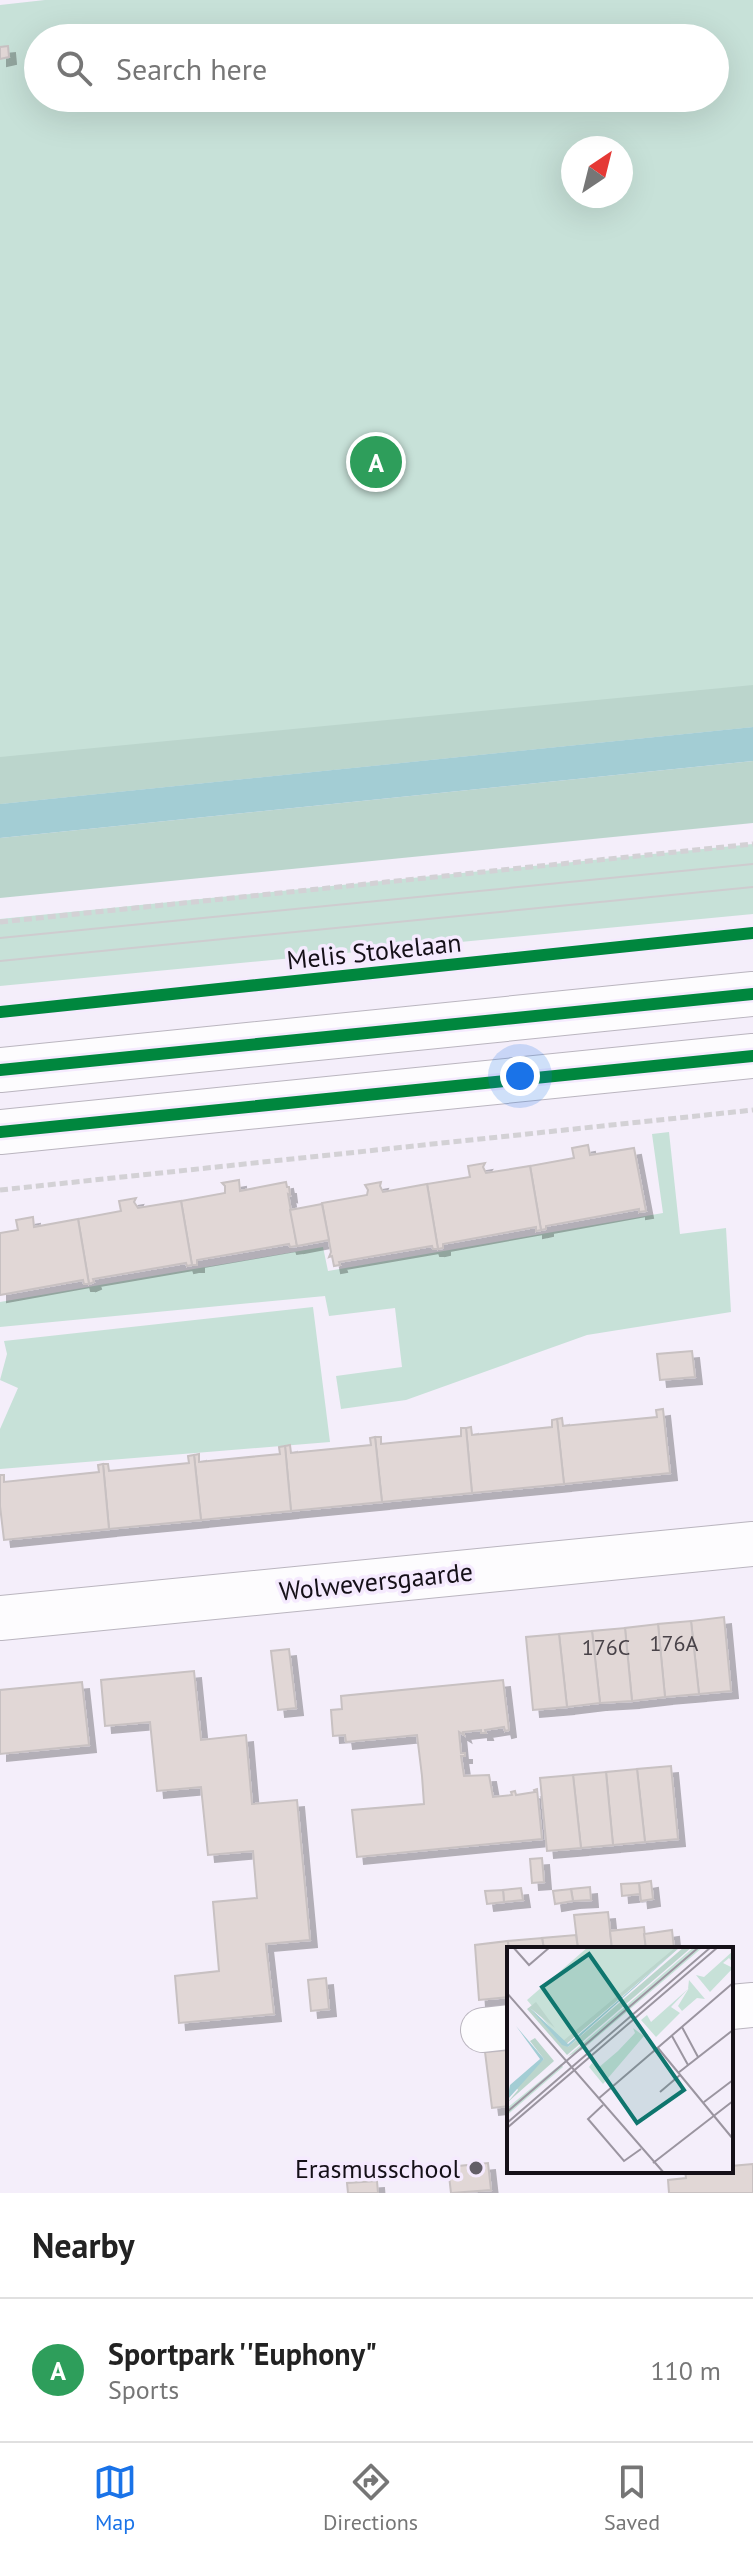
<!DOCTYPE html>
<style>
:root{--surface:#fff;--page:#f2f2f2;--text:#222;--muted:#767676;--line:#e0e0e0;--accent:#1a73e8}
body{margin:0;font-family:"PT Sans",sans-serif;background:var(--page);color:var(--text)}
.compass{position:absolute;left:561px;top:136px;width:72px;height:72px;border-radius:50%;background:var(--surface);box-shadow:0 8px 32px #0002;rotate:35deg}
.you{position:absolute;left:520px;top:1076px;width:28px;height:28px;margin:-20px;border:6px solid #fff;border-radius:50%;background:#1a73e8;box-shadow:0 0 0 12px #1a73e833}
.badge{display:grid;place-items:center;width:52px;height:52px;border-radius:50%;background:var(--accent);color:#fff;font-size:26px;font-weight:700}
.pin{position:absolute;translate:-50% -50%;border:4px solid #fff;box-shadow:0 2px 8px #0006}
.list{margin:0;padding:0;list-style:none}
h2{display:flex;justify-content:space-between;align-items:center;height:104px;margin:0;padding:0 32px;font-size:34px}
h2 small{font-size:26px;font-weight:400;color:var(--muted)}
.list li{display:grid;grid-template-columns:52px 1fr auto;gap:24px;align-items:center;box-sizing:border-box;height:144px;padding:0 32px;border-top:2px solid var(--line)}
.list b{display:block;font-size:30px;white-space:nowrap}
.list p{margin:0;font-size:26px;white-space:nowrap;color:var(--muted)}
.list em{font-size:26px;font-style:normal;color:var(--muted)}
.icon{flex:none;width:44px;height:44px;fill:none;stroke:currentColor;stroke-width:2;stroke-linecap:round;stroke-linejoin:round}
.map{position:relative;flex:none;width:753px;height:2193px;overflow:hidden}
.search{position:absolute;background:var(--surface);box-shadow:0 8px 32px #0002;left:24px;right:24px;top:24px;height:88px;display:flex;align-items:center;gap:20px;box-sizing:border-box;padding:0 28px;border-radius:44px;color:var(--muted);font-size:30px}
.sheet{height:248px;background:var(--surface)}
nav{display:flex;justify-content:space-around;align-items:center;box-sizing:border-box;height:112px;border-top:2px solid var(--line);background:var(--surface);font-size:22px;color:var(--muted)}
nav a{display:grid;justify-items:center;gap:4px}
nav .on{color:var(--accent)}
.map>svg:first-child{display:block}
.green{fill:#c7e1d8;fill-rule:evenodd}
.forest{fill:#bbd5cc}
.water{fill:#a3cdd4}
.building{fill:#e1d7d6;stroke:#c8c1c2;stroke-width:2;filter:url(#shadow)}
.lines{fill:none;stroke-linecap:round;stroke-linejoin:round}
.minor-casing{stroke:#bab5bf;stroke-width:46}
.path{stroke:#d3d1d5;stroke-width:5;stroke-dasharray:8 4;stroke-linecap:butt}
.minor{stroke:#fdfcfe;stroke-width:44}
.tram{stroke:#cecccf;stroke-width:2}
.cycleway-casing{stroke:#f5eafe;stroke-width:17}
.cycleway{stroke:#00873e;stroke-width:12}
.poi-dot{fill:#635e67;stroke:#f5eafe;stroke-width:3}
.labels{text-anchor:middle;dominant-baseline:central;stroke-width:7;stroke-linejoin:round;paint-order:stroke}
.number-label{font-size:22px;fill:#484248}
.street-label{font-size:26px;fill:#151018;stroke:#f5eafe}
.poi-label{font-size:26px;fill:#151018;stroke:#f5eafe;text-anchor:end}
.inset-road{fill:none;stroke:#9b95a0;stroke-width:2}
.view{fill:#0f766e;fill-opacity:0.15;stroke:#0f766e;stroke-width:4}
.inset-edge{fill:none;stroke:#151018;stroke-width:4}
</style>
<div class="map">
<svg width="753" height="2193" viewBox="0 0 753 2193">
<defs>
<filter id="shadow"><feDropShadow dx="7" dy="7" stdDeviation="0" flood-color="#0004"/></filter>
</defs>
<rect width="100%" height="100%" fill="#f4eefa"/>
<g class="green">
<path d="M45,0H753V727L0,804V5ZM38,38H715V98H38ZM573,148H621V196H573Z"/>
<polygon points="753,844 753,914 0,986 0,919"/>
<polygon points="669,1132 680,1234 726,1228 731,1312 587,1335 406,1400 341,1409 336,1376 402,1367 395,1308 329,1316 325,1296 0,1327 0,1302 323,1247 328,1271 663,1213 652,1134"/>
<polygon points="313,1307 330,1442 0,1469 0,1429 18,1388 0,1380 7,1354 4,1341"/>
</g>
<g class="forest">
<polygon points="753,685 753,727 0,804 0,757"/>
<polygon points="753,761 753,823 0,898 0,838"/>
</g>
<polygon class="water" points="753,727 753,761 0,838 0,804"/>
<g class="building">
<polygon points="8,46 9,57 0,59 0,47"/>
<polygon points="588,1145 590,1155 634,1148 646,1211 639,1212 639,1209 546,1226 546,1229 541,1230 530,1166 574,1158 572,1148"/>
<polygon points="485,1163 483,1167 486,1173 530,1166 541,1230 536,1231 536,1227 443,1244 443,1248 438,1249 427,1184 470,1177 468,1166"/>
<polygon points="239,1180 240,1191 286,1182 287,1187 289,1187 290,1195 288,1194 297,1246 290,1247 289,1244 197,1260 197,1265 192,1265 181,1201 225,1193 225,1186 222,1183"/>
<polygon points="381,1182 380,1186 383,1192 427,1184 438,1249 433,1249 432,1246 339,1262 340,1265 334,1266 332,1256 329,1257 331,1252 322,1203 367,1195 368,1190 365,1185"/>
<polygon points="136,1198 134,1202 138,1208 181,1201 192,1265 187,1266 186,1263 93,1279 94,1282 89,1284 78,1219 121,1211 119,1201"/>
<polygon points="322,1204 329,1240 297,1246 290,1210"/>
<polygon points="33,1217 34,1227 78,1219 89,1284 84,1284 83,1280 0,1295 0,1233 18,1230 16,1220"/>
<polygon points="692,1351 695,1377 660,1380 657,1354"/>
<polygon points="663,1409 670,1473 564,1484 557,1419 562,1418 563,1426 657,1417 656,1410"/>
<polygon points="557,1419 564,1484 472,1493 466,1428 471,1427 472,1435 552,1427 552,1420"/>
<polygon points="461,1428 466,1428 472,1493 382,1502 375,1437 381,1437 381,1444 400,1442 461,1436"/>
<polygon points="375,1437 382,1502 291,1511 285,1446 290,1445 291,1453 371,1445 370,1438"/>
<polygon points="285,1446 291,1511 201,1520 194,1455 199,1454 199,1462 280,1454 279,1447"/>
<polygon points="194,1455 201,1520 109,1529 103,1464 108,1464 109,1471 189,1463 188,1456"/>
<polygon points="103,1464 109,1529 4,1540 0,1506 0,1475 4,1475 4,1482 99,1472 98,1465"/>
<polygon points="724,1617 731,1691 699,1694 691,1621"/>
<polygon points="691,1621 699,1694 665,1697 658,1624"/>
<polygon points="658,1624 665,1697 632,1701 625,1628"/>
<polygon points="625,1628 632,1701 600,1703 592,1631"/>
<polygon points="592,1631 600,1703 567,1707 559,1634"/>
<polygon points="559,1634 567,1707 533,1710 526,1637"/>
<polygon points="289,1649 296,1708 278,1710 271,1651"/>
<polygon points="194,1671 201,1740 246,1735 252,1804 297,1800 310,1940 266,1944 274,2014 179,2023 175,1976 219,1971 213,1902 257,1898 253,1851 208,1855 201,1787 157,1791 150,1722 105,1726 101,1680"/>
<polygon points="503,1680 509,1730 505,1731 504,1727 485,1730 486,1733 481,1733 481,1730 463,1732 464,1735 459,1732 461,1753 465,1753 465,1756 461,1756 464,1776 489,1775 493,1797 512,1795 511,1792 515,1791 516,1795 535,1792 534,1790 537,1789 542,1839 357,1857 352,1810 424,1804 422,1776 417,1735 346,1742 345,1735 333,1736 331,1710 342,1709 341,1696"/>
<polygon points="82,1682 89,1745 0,1754 0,1690"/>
<polygon points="671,1766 678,1839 645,1842 637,1769"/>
<polygon points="637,1769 645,1842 613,1845 606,1772"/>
<polygon points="606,1772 613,1845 581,1848 573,1775"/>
<polygon points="573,1775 581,1848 547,1851 540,1778"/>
<polygon points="542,1858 544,1882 532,1883 530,1859"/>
<polygon points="651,1881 653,1899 641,1901 639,1883"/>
<polygon points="639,1883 640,1894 622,1896 621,1884"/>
<polygon points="590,1887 591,1900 573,1901 571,1889"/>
<polygon points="521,1888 523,1900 504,1902 503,1890"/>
<polygon points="571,1889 573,1901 555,1904 553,1891"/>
<polygon points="503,1890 504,1902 487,1904 485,1891"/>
<polygon points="608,1912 612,1949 578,1949 574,1915"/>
<polygon points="644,1927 646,1949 612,1949 610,1931"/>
<polygon points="672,1930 674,1949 646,1949 644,1934"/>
<polygon points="576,1935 578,1949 544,1949 542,1938"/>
<polygon points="542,1938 544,1949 509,1949 508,1941"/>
<polygon points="508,1941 509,1997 479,2000 475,1945"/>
<polygon points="326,1978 329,2009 311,2011 308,1980"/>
<polygon points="509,2050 509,2106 492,2108 485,2052"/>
<polygon points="488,2163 491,2190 451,2193 448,2167"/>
<polygon points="753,2164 753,2193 669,2193 668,2180 686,2178 685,2171 731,2171 731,2166"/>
<polygon points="377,2181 378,2193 348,2193 347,2183"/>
</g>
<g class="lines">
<g class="minor-casing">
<g id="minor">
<polyline points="0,1070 753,994"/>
<polyline points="0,1132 753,1056"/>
<polyline points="0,1618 753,1544"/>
<polyline points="731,2007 753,2005"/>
<polyline points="483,2030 509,2027"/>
</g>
</g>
<g class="path">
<polyline points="0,922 753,844"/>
<polyline points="0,1190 753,1110"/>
</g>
<use href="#minor" class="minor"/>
<g class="tram">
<polyline points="0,938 753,864"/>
<polyline points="0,961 753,887"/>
</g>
<g class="cycleway-casing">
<g id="cycleway">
<polyline points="0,1012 753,933"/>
<polyline points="0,1070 753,994"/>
<polyline points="0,1132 753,1056"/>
</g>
</g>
<use href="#cycleway" class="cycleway"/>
</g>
<circle class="poi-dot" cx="476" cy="2168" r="8"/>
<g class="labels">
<g class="number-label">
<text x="674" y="1643">176A</text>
<text x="606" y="1647">176C</text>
</g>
<g class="street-label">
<text transform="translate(374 951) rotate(-6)">Melis Stokelaan</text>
<text transform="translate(376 1581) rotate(-6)">Wolweversgaarde</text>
</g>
<g class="poi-label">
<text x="460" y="2168">Erasmusschool</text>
</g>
</g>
<g transform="translate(507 1947)">
<rect width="226" height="226" fill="#f4eefa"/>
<path d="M81,0H173L58,98L20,53ZM187,0H196L75,103L61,109ZM226,4V16L222,11L216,16L226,21L203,45L189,28L197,30ZM182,33L198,52L190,51L175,64L171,59L182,41L164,60L173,66L149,90L134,73L140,68L144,75L181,42ZM126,81L137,89L96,137L82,120L85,116L91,121L111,104L128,86ZM54,117L56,120L0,168V161Z" fill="#c7e1d8"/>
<path d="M169,0H173L58,98L56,94ZM177,0H185L60,108L20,62L29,55L48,81L23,61L61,100ZM28,91L47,114L0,156L11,143L8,138L37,112L23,94Z" fill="#bbd5cc"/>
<path d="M173,0L61,100L55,98L23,61L61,97ZM9,79L37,112L0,153L3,138L33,112Z" fill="#a3cdd4"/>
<path class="inset-road" d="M6,0L22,18L43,0M0,46L157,226M175,80L191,110M165,89L181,118M151,101L226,192M171,126L226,83M153,145L173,128M91,152L226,36M197,155L226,133M96,158L81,172L117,214L134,202M0,165L192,0M0,176L204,0M0,181L211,0M146,216L226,154"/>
<path class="view" d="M82,7L177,143L130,176L35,40Z"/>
<rect width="226" height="226" class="inset-edge"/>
</g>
</svg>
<svg class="compass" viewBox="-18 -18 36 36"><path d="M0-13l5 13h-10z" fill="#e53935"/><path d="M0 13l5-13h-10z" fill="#767676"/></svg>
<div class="you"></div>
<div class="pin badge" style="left:376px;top:462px;background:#2e9e5b">A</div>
<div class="search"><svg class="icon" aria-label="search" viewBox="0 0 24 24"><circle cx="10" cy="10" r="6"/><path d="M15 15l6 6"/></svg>Search here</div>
</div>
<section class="sheet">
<h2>Nearby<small></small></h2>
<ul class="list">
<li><span class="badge" style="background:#2e9e5b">A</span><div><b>Sportpark ''Euphony&quot;</b><p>Sports</p></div><em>110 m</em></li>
</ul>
</section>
<nav>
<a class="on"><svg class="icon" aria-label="map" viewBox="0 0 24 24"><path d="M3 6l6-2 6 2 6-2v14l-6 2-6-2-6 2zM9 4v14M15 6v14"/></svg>Map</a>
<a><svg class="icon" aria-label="directions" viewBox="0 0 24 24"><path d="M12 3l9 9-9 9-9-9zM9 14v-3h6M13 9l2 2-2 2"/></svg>Directions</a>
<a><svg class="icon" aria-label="saved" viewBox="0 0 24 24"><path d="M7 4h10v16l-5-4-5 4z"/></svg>Saved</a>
</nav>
